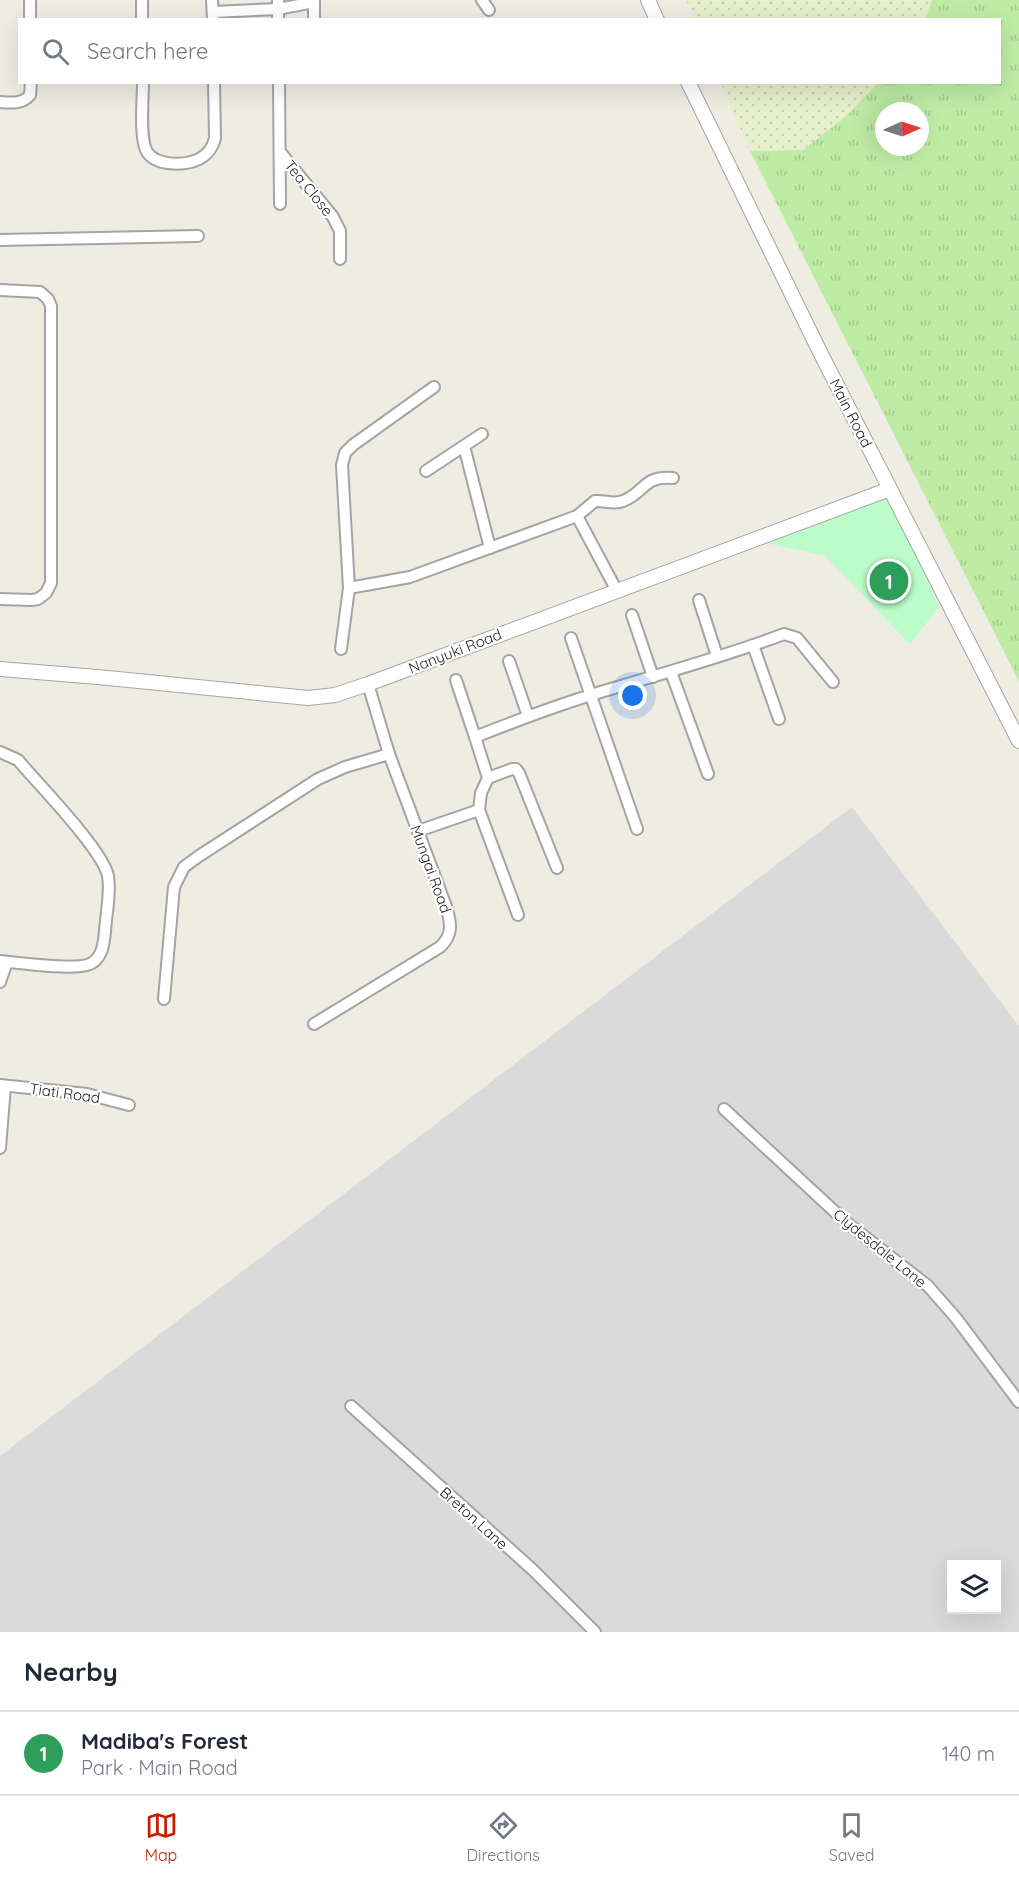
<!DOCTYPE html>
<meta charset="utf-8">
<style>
:root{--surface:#fff;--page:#f2f2f3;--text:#1f2937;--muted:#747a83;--line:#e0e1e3;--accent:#ca1c00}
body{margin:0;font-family:Quicksand,sans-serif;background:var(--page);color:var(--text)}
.controls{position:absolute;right:18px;bottom:18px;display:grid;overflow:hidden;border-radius:0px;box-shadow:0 6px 24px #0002}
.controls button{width:54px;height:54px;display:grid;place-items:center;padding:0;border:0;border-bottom:2px solid var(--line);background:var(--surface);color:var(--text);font:30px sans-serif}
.compass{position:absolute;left:875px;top:102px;width:54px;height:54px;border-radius:50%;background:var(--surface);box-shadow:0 6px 24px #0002;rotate:87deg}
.you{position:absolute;left:633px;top:696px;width:21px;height:21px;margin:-15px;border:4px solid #fff;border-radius:50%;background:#1a73e8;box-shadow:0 0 0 9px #1a73e833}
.badge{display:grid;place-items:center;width:39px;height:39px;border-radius:50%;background:var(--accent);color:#fff;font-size:20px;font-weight:700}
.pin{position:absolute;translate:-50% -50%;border:3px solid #fff;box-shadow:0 2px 6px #0006}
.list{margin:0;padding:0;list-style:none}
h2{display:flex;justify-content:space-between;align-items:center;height:78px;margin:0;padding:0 24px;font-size:26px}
h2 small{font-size:20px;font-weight:400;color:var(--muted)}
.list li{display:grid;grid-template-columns:39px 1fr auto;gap:18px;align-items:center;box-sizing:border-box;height:84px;padding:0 24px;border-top:2px solid var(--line)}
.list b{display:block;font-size:22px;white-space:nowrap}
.list p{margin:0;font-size:20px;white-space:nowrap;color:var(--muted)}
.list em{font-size:20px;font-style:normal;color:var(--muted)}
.icon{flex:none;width:33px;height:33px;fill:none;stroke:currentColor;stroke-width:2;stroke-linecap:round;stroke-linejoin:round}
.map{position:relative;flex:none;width:1019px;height:1632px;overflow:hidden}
.search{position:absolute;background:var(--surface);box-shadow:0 6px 24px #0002;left:18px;right:18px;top:18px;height:66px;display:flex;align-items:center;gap:15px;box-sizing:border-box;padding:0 21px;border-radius:0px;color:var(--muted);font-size:22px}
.sheet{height:162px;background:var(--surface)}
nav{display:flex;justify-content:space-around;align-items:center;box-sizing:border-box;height:84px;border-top:2px solid var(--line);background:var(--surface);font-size:16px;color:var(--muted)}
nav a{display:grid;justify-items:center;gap:3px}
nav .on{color:var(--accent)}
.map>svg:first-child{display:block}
.residential{fill:#dbdada;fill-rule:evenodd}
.farmland{fill:url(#farmland-dots)}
.grass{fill:url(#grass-tufts);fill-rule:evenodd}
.park{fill:#bcfcca}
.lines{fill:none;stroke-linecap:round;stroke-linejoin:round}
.minor-casing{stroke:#a4a4a4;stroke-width:14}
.tertiary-casing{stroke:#a4a4a4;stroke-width:16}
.minor{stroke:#fff;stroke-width:10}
.tertiary{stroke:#fff;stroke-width:14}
.labels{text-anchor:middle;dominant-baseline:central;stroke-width:4.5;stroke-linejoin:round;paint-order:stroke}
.street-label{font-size:15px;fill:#1d1d1d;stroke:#fff}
</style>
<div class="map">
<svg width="1019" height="1632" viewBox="0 0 1019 1632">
<defs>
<pattern id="farmland-dots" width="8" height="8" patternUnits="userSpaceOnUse" patternTransform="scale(1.5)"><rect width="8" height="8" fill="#e7efcc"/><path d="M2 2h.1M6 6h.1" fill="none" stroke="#c6ccaf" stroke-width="1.8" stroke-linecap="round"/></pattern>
<pattern id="grass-tufts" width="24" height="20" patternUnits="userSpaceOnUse" patternTransform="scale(1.5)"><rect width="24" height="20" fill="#beeca5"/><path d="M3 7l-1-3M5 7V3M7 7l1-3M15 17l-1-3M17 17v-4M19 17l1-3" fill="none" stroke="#a3ca8e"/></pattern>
</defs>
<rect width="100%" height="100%" fill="#efece2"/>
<path class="residential" d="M852,807L1019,1026V1632H0V1456ZM952,1564H996V1610H952Z"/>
<g class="farmland">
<polygon points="686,0 932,0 925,20 695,19"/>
<polygon points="721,83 878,83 844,118 803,150 750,151"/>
</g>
<path class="grass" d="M932,0H1019V681L750,151L803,150L844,118L878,83L1000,82V20L925,19ZM884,111H920V147H884Z"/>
<polygon class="park" points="875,497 887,499 897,507 939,607 910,644 825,556 766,543"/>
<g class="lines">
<g class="minor-casing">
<g id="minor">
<polyline points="30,0 30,20"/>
<polyline points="142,0 142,20"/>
<polyline points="212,0 213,20"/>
<polyline points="278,0 278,20"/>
<polyline points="314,0 314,20"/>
<polyline points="482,0 489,10"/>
<polyline points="213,12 278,9 314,2"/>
<path d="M143,82C143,100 139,138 147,152C156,166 185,166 199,159C207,155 213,147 215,138L214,82"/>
<polyline points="279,82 280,204"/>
<path d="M0,102C11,103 23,104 30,95L31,82"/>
<polyline points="280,152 333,217 340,231 340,259"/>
<polyline points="0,240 198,236"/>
<polyline points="0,290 40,292 48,299 51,306 51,583 46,593 38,599 32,600 0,599"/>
<path d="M434,387L353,445L345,453L342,465L349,588L410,577L577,516L595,501C605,500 613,505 623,501C645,493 643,475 673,478"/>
<polyline points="464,446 490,548"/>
<polyline points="426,471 482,434"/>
<polyline points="577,516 617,591"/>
<polyline points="699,600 717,656"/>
<polyline points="632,615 653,677"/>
<polyline points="571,638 637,829"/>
<polyline points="753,645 779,719"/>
<polyline points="341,649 349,588"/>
<polyline points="509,661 528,716"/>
<polyline points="671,672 708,774"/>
<polyline points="456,680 475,737"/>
<path d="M0,752L18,760C38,784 103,850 108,876C111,893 106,914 105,931C104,944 102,961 87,965C69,970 21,963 0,961"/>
<polyline points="488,778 512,769 516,769 519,773 557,868"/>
<polyline points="479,810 518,915"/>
<path d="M418,831L479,810L481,793L488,778L475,737C513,722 552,707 591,695C656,675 721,658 784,634L797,638L833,682"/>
<polyline points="0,982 7,962"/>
<polyline points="164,999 174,887 184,867 199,856 318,779 345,767 389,754"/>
<path d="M314,1024L440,947C453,935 451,924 447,909L389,754L368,684"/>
<polyline points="0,1085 87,1094 129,1105"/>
<polyline points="724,1109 847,1223 928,1286 956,1318 1019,1402"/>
<polyline points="0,1148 5,1086"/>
<polyline points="351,1406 533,1570 595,1632"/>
</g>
</g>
<g class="tertiary-casing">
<g id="tertiary">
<polyline points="648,0 657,20"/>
<polyline points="688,82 821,354 1019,741"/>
<polyline points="0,669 98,677 308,698 335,695 368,684 890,489"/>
</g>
</g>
<use href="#minor" class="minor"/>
<use href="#tertiary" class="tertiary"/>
</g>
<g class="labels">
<g class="street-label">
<text transform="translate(309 188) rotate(51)">Tea Close</text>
<text transform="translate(851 413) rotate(63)">Main Road</text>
<text transform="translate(455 651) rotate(-21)">Nanyuki Road</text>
<text transform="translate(431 869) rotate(70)">Mungai Road</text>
<text transform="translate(65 1093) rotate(8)">Tiati Road</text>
<text transform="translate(880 1248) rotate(39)">Clydesdale Lane</text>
<text transform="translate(474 1518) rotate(42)">Breton Lane</text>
</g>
</g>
</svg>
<div class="controls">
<button><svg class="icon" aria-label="layers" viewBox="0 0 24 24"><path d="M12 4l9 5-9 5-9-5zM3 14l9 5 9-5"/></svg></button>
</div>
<svg class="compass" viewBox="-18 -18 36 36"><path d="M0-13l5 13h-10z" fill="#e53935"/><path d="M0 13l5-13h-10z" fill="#747a83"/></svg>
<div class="you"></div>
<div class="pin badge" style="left:889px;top:581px;background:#2e9e5b">1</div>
<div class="search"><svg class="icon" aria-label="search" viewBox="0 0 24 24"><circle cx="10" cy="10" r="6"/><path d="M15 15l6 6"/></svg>Search here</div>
</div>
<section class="sheet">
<h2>Nearby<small></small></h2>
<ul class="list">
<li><span class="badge" style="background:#2e9e5b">1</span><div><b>Madiba's Forest</b><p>Park · Main Road</p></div><em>140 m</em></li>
</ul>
</section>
<nav>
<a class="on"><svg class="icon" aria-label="map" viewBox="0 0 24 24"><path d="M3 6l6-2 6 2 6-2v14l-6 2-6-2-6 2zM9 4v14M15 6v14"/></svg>Map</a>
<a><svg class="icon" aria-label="directions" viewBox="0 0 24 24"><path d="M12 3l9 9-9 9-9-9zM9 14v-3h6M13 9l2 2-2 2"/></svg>Directions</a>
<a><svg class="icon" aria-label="saved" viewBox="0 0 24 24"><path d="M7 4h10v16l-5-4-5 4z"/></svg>Saved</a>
</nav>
